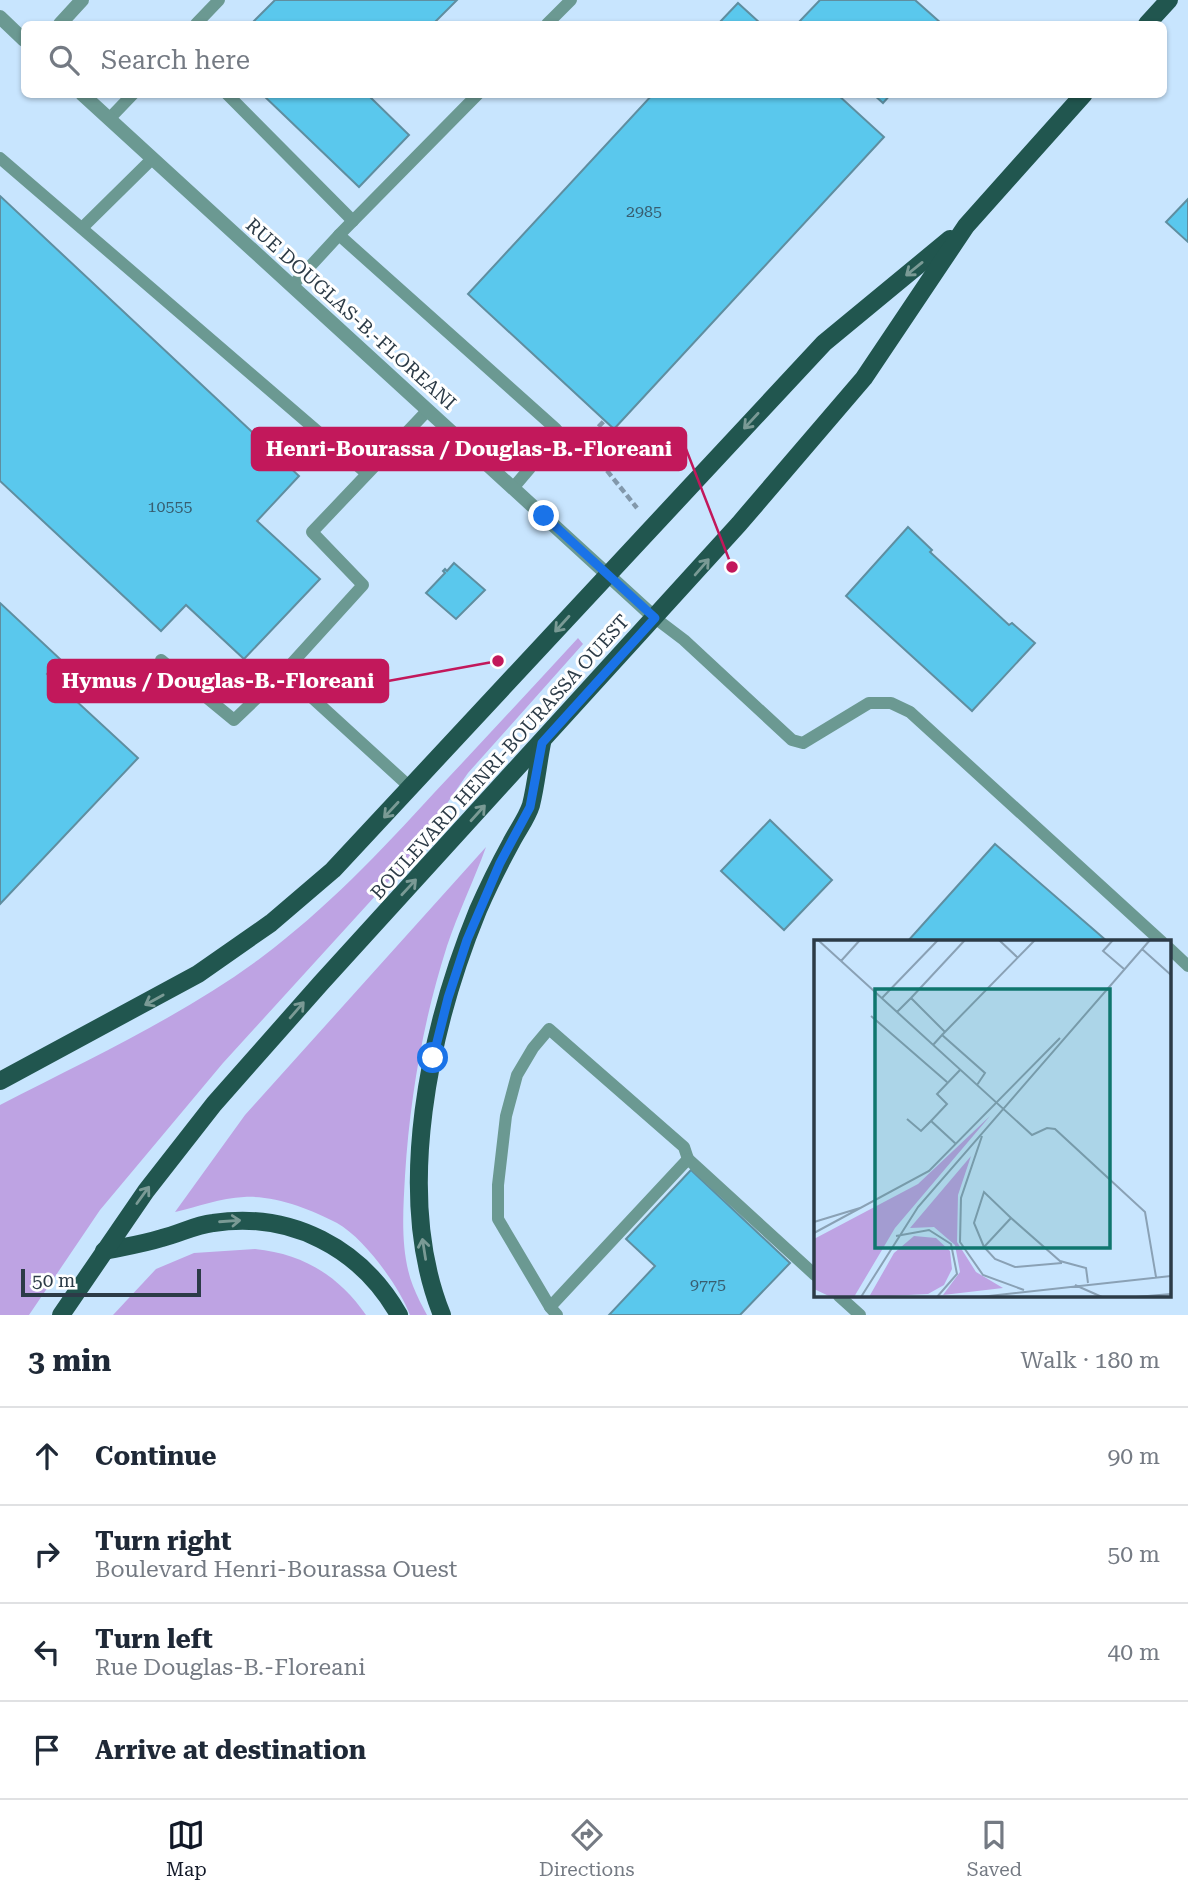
<!DOCTYPE html>
<meta charset="utf-8">
<style>
:root{--surface:#fff;--page:#f6f6f7;--text:#1f2937;--muted:#747a83;--line:#e0e1e3;--accent:#111827}
body{margin:0;font-family:"Roboto Serif",serif;background:var(--page);color:var(--text)}
.scale{position:absolute;left:21px;bottom:18px;width:180px;box-sizing:border-box;padding-left:7px;border:4px solid #2c3b47;border-top:0;font-size:19px;line-height:24px;white-space:nowrap;color:#2c3b47;-webkit-text-stroke:5px #fff;paint-order:stroke}
.stop{position:absolute;width:21px;height:21px;margin:-16px;border:5px solid #1a73e8;border-radius:50%;background:#fff}
.stop.end{background:#1a73e8;border-color:#fff;box-shadow:0 2px 7px #0008}
.list{margin:0;padding:0;list-style:none}
h2{display:flex;justify-content:space-between;align-items:center;height:91px;margin:0;padding:0 28px;font-size:30px}
h2 small{font-size:23px;font-weight:400;color:var(--muted)}
.list li{display:grid;grid-template-columns:46px 1fr auto;gap:21px;align-items:center;box-sizing:border-box;height:98px;padding:0 28px;border-top:2px solid var(--line)}
.list b{display:block;font-size:26px;white-space:nowrap}
.list p{margin:0;font-size:23px;white-space:nowrap;color:var(--muted)}
.list em{font-size:23px;font-style:normal;color:var(--muted)}
.icon{flex:none;width:38px;height:38px;fill:none;stroke:currentColor;stroke-width:2;stroke-linecap:round;stroke-linejoin:round}
.map{position:relative;flex:none;width:1188px;height:1315px;overflow:hidden}
.search{position:absolute;background:var(--surface);box-shadow:0 2px 5px #0004;left:21px;right:21px;top:21px;height:77px;display:flex;align-items:center;gap:18px;box-sizing:border-box;padding:0 24px;border-radius:10px;color:var(--muted);font-size:26px}
.sheet{height:483px;background:var(--surface)}
nav{display:flex;justify-content:space-around;align-items:center;box-sizing:border-box;height:98px;border-top:2px solid var(--line);background:var(--surface);font-size:19px;color:var(--muted)}
nav a{display:grid;justify-items:center;gap:4px}
nav .on{color:var(--accent)}
.map>svg:first-child{display:block}
.green{fill:#bea3e3}
.building{fill:#5ac8ed;stroke:#5f8ea0;stroke-width:2}
.lines{fill:none;stroke-linecap:round;stroke-linejoin:round}
.path{stroke:#8298ab;stroke-width:4.5;stroke-dasharray:7 3.5;stroke-linecap:butt}
.lane{stroke:#6b9992;stroke-width:12}
.street{stroke:#6b9992;stroke-width:14}
.primary{stroke:#21564f;stroke-width:18}
.oneway{stroke:#7a9a95}
.route{stroke:#1a73e8;stroke-width:9}
.labels{text-anchor:middle;dominant-baseline:central;stroke-width:6;stroke-linejoin:round;paint-order:stroke}
.number-label{font-size:16px;fill:#385e70}
.street-label{font-size:19px;fill:#2c3b47;stroke:#fff}
.inset-road{fill:none;stroke:#8aa1b5;stroke-width:2}
.view{fill:#0f766e;fill-opacity:0.15;stroke:#0f766e;stroke-width:3.5}
.inset-edge{fill:none;stroke:#2c3b47;stroke-width:3.5}
.leader{fill:none;stroke:#c2185b;stroke-width:2.5}
.callout-dot{fill:#c2185b;stroke:#fff;stroke-width:2.5}
.callout{fill:#c2185b;stroke:#c2185b;stroke-width:2.5}
.callout-label{font-size:21px;text-anchor:middle;font-weight:bold;fill:#fff}
</style>
<div class="map">
<svg width="1188" height="1315" viewBox="0 0 1188 1315">
<rect width="100%" height="100%" fill="#c8e5fe"/>
<g class="green">
<path d="M578,638L583,644L468,773L408,860L223,1063L100,1210L29,1315H0V1105C89,1059 181,1017 262,957C326,909 380,852 434,793C482,742 530,690 578,638Z"/>
<path d="M486,847C474,880 458,913 447,946C423,1021 410,1097 405,1176C403,1211 400,1253 413,1286C417,1296 422,1306 427,1315H410C399,1286 364,1238 337,1223C311,1209 274,1195 244,1197C221,1198 197,1207 175,1212L245,1115Z"/>
<path d="M255,1249C303,1254 338,1275 366,1315H113L156,1269L194,1253Z"/>
</g>
<g class="building">
<polygon points="275,0 457,0 433,24 251,24"/>
<polygon points="820,0 915,0 942,24 797,24"/>
<polygon points="738,3 761,24 718,24"/>
<polygon points="262,94 367,94 409,135 359,187"/>
<polygon points="653,94 837,94 884,137 614,429 468,294"/>
<polygon points="873,94 891,94 883,103"/>
<polygon points="0,196 299,476 257,521 320,579 244,659 186,605 161,631 0,481"/>
<polygon points="1188,199 1188,242 1166,222"/>
<polygon points="908,527 932,550 930,552 1009,625 1012,623 1035,643 972,711 846,596"/>
<polygon points="454,563 485,590 456,619 426,593 445,573 443,571 445,569 447,571"/>
<polygon points="0,603 60,659 47,674 138,758 0,904"/>
<polygon points="770,820 832,880 784,930 721,871"/>
<polygon points="995,844 1108,942 907,942"/>
<polygon points="691,1170 790,1263 740,1315 609,1315 655,1266 626,1239"/>
</g>
<g class="lines">
<g class="path">
<polyline points="571,433 584,442 637,508"/>
<polyline points="584,442 605,420"/>
</g>
<g class="lane">
<polyline points="196,24 219,0"/>
<polyline points="547,24 571,0"/>
<polyline points="227,94 353,221"/>
<polyline points="109,119 133,94"/>
<polyline points="0,158 366,473"/>
<polyline points="82,228 152,159"/>
<polyline points="339,235 478,94"/>
<polyline points="292,286 339,235 556,429 530,468 513,488"/>
<polyline points="655,618 684,640 792,740 803,743 869,703 891,703 910,712 1162,942"/>
<polyline points="161,660 234,720 284,672 411,788"/>
<polyline points="284,672 363,585 312,532 428,410"/>
<polyline points="1169,948 1188,966"/>
<polyline points="839,1296 860,1315"/>
<polyline points="550,1307 498,1219 498,1185 506,1116 517,1075 533,1048 549,1029 684,1147 688,1159"/>
<polyline points="557,1315 550,1307 688,1159 815,1275"/>
</g>
<g class="street">
<polyline points="0,17 24,40"/>
<polyline points="60,24 82,0"/>
<polyline points="82,94 655,618"/>
</g>
<g class="primary">
<polyline points="1147,24 1169,0"/>
<polyline points="0,1081 198,974 271,923 333,870 824,343 950,239"/>
<path d="M104,1251C123,1247 143,1244 162,1238C179,1234 195,1225 213,1223C291,1211 361,1248 399,1315"/>
<polyline points="61,1315 146,1191 214,1104 321,983 739,524 864,378 966,226 1084,94"/>
<path d="M442,1315C393,1194 430,1027 478,910C488,887 499,865 511,843C517,831 527,818 531,805C536,785 538,763 542,743"/>
</g>
</g>
<defs><path id="oneway-shaft" d="M-6 0H5M1.5-3L5.5 0L1.5 3" fill="none" stroke-width="1.6" stroke-linecap="round" stroke-linejoin="round" transform="scale(1.75)"/></defs>
<g class="oneway">
<use href="#oneway-shaft" transform="translate(914 269) rotate(141)"/>
<use href="#oneway-shaft" transform="translate(751 421) rotate(133)"/>
<use href="#oneway-shaft" transform="translate(702 567) rotate(-49)"/>
<use href="#oneway-shaft" transform="translate(562 624) rotate(132)"/>
<use href="#oneway-shaft" transform="translate(391 810) rotate(133)"/>
<use href="#oneway-shaft" transform="translate(478 813) rotate(-48)"/>
<use href="#oneway-shaft" transform="translate(409 887) rotate(-47)"/>
<use href="#oneway-shaft" transform="translate(154 1000) rotate(151)"/>
<use href="#oneway-shaft" transform="translate(297 1010) rotate(-49)"/>
<use href="#oneway-shaft" transform="translate(143 1195) rotate(-54)"/>
<use href="#oneway-shaft" transform="translate(230 1221) rotate(-4)"/>
<use href="#oneway-shaft" transform="translate(424 1249) rotate(-99)"/>
</g>
<g class="lines">
<polyline class="route" points="433,1058 448,998 467,940 500,863 530,807 542,743 655,618 544,516"/>
</g>
<g class="labels">
<g class="number-label">
<text x="644" y="211">2985</text>
<text x="170" y="506">10555</text>
<text x="708" y="1284">9775</text>
</g>
<g class="street-label">
<text transform="translate(351 314) rotate(42)">RUE DOUGLAS-B.-FLOREANI</text>
<text transform="translate(500 757) rotate(-48)">BOULEVARD HENRI-BOURASSA OUEST</text>
</g>
</g>
<g transform="translate(814 940)">
<rect width="357" height="357" fill="#c8e5fe"/>
<path d="M176,176L81,288L40,357H17L0,349V299L104,244ZM157,216L144,255L143,302L162,332L189,348L129,355L146,332L141,305L120,287L96,288ZM100,296L122,298L136,311L138,329L130,345L114,354L55,357L80,313Z" fill="#bea3e3"/>
<path class="inset-road" d="M4,0L218,195L233,188L241,189L331,272L342,337M185,0L204,18M299,0L289,11L310,29M328,9L357,35M27,21L46,0M68,58L124,0M97,58L151,0M83,72L97,58L131,92M57,76L133,142M128,95L221,0M119,105L128,95L171,133L163,145M93,179L107,191L117,181L142,204M117,181L133,164L123,154L146,130M168,196L147,258L146,302L169,335L210,350M0,282L46,268M0,293L115,231L246,98M82,296L115,290L137,304L143,334L123,357M170,307L160,283L170,252L197,278M248,323L201,327L181,319L170,307L197,278L246,321L272,328L274,343M261,345L288,357M47,357L104,267L336,0M166,357L357,336M322,357L357,354"/>
<path class="view" d="M61,49H296V308H61Z"/>
<rect width="357" height="357" class="inset-edge"/>
</g>
<path class="leader" d="M732 567L686 449M498 661L388 681"/>
<g class="callout-dot">
<circle cx="732" cy="567" r="7"/>
<circle cx="498" cy="661" r="7"/>
</g>
<g class="callout">
<rect x="252" y="428" width="434" height="42" rx="7"/>
<rect x="48" y="660" width="340" height="42" rx="7"/>
</g>
<g class="callout-label">
<text x="469" y="456">Henri-Bourassa / Douglas-B.-Floreani</text>
<text x="218" y="688">Hymus / Douglas-B.-Floreani</text>
</g>
</svg>
<div class="scale">50 m</div>
<div class="stop" style="left:433px;top:1058px"></div>
<div class="stop end" style="left:544px;top:516px"></div>
<div class="search"><svg class="icon" aria-label="search" viewBox="0 0 24 24"><circle cx="10" cy="10" r="6"/><path d="M15 15l6 6"/></svg>Search here</div>
</div>
<section class="sheet">
<h2>3 min<small>Walk · 180 m</small></h2>
<ul class="list">
<li><svg class="icon" aria-label="ahead" viewBox="0 0 24 24"><path d="M12 20V5M6 11l6-6 6 6"/></svg><div><b>Continue</b></div><em>90 m</em></li>
<li><svg class="icon" aria-label="right" viewBox="0 0 24 24"><path d="M7 20v-9h11M14 6l5 5-5 5"/></svg><div><b>Turn right</b><p>Boulevard Henri-Bourassa Ouest</p></div><em>50 m</em></li>
<li><svg class="icon" aria-label="left" viewBox="0 0 24 24"><path d="M17 20v-9H6M10 6l-5 5 5 5"/></svg><div><b>Turn left</b><p>Rue Douglas-B.-Floreani</p></div><em>40 m</em></li>
<li><svg class="icon" aria-label="arrive" viewBox="0 0 24 24"><path d="M6 21V4h12l-3 4 3 4H6"/></svg><div><b>Arrive at destination</b></div></li>
</ul>
</section>
<nav>
<a class="on"><svg class="icon" aria-label="map" viewBox="0 0 24 24"><path d="M3 6l6-2 6 2 6-2v14l-6 2-6-2-6 2zM9 4v14M15 6v14"/></svg>Map</a>
<a><svg class="icon" aria-label="directions" viewBox="0 0 24 24"><path d="M12 3l9 9-9 9-9-9zM9 14v-3h6M13 9l2 2-2 2"/></svg>Directions</a>
<a><svg class="icon" aria-label="saved" viewBox="0 0 24 24"><path d="M7 4h10v16l-5-4-5 4z"/></svg>Saved</a>
</nav>
